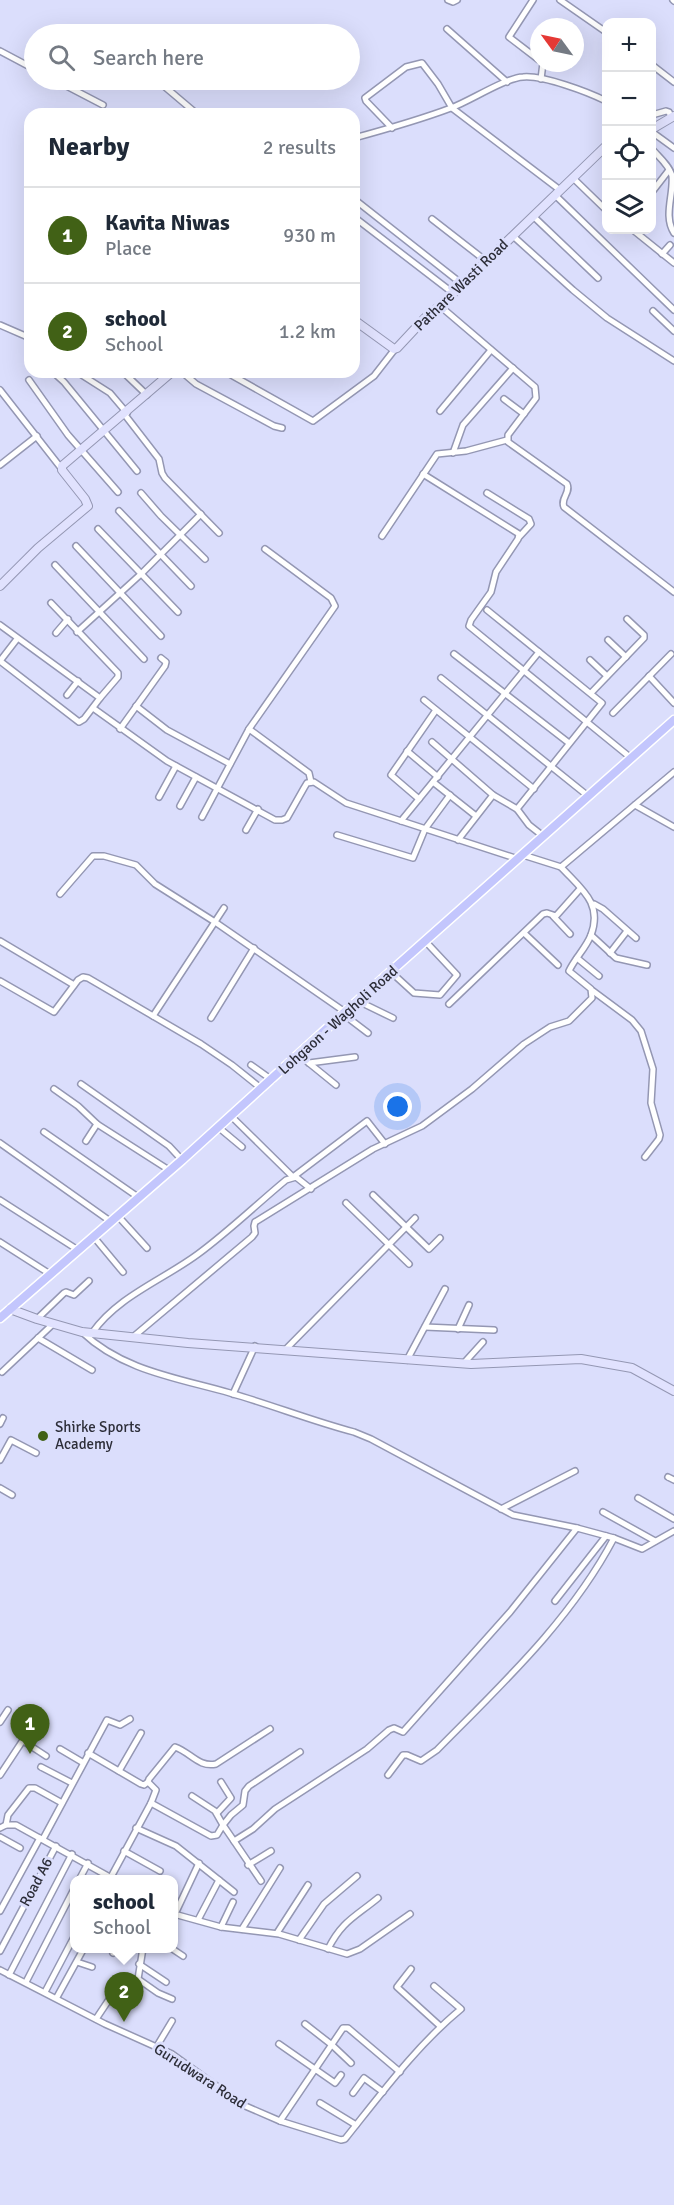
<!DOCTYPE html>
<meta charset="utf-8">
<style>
:root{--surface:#fff;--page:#f6f6f7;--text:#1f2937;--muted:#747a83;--line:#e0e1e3;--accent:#416116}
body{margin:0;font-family:Signika,sans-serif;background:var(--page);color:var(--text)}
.controls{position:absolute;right:18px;top:18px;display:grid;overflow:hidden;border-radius:12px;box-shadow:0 6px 24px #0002}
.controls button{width:54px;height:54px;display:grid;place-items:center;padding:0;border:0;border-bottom:2px solid var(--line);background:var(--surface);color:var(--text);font:30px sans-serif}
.compass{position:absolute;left:530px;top:18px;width:54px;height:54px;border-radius:50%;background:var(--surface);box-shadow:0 6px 24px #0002;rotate:303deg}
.you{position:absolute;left:398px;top:1107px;width:21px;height:21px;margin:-15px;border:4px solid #fff;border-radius:50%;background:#1a73e8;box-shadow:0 0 0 9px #1a73e833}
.badge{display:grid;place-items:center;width:39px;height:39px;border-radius:50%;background:var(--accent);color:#fff;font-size:20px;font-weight:700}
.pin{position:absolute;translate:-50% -50px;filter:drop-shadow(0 2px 3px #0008)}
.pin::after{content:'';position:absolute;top:32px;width:21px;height:18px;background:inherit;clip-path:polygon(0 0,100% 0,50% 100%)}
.popup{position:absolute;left:70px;top:1875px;width:108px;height:78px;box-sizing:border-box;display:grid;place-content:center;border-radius:12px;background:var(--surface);filter:drop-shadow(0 2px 4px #0005);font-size:20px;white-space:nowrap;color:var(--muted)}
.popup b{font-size:22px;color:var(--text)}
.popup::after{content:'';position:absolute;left:50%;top:100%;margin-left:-12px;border:12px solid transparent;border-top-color:var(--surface)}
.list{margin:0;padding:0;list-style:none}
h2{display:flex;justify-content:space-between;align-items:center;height:78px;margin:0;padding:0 24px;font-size:26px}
h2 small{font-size:20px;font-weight:400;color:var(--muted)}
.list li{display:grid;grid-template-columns:39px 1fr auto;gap:18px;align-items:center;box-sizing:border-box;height:96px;padding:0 24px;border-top:2px solid var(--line)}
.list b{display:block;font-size:22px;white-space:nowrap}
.list p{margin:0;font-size:20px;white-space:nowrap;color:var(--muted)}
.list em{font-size:20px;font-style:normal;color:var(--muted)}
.icon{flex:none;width:33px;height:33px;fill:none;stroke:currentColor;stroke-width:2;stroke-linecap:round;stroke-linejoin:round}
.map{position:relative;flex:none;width:674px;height:2205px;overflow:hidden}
.search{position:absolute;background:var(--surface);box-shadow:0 6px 24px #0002;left:24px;top:24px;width:336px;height:66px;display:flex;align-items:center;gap:15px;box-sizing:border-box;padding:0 21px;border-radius:33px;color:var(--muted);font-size:22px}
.panel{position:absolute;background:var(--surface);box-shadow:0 6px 24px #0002;left:24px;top:108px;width:336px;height:270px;border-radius:18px}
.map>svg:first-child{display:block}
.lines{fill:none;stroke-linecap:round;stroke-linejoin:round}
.street-casing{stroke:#9497b3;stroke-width:8}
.secondary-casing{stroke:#9497b3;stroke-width:10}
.primary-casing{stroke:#fff;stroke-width:11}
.street{stroke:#fff;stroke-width:5}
.secondary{stroke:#e1e2fe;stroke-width:8}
.primary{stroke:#c3c6fd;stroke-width:8}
.poi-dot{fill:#416116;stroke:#dbdefc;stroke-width:2}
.labels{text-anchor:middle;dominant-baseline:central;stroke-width:6;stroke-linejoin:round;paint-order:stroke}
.street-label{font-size:15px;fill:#2d2e39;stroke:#dbdefc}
.poi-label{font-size:15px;fill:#2d2e39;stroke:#dbdefc;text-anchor:start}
</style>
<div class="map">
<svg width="674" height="2205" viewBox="0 0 674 2205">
<rect width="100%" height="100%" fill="#dbdefc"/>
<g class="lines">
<g class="street-casing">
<g id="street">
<polyline points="448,0 453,2 457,0"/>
<polyline points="533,0 509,37 539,60"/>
<polyline points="560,0 606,32"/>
<polyline points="673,0 674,1"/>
<polyline points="447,29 507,82"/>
<polyline points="0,51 34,69"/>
<polyline points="652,65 674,82"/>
<polyline points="541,79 543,63"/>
<polyline points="55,80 103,105"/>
<polyline points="158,81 197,114"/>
<polyline points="652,115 666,111 669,112 671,117"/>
<polyline points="392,128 366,101 365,98 406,67 422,63 438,84 452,108 560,190"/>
<polyline points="652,132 674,148"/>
<path d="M354,138C387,129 419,120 451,108C470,101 505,78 523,77C543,75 588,92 606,101"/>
<path d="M652,149C658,156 670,166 672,176C674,194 663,216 674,233"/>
<polyline points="573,178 606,210"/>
<polyline points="652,192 669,170"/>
<polyline points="555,195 674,310"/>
<polyline points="354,199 462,284"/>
<polyline points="533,216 598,278"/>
<polyline points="354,217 453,293"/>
<polyline points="432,219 486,261"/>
<polyline points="633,230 674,263"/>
<polyline points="513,236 573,290 607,318 674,361"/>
<polyline points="662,254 670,245"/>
<path d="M440,306L535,387L536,398L508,435V442L567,484C571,493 560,498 564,507L674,592"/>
<polyline points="653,311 674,331"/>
<polyline points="0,325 30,338"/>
<polyline points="53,372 64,382 137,471"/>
<polyline points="77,372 110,393 127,413"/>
<polyline points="123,372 147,395"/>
<polyline points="182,372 196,384 274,426 282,428"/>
<polyline points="226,372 313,421 374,376 395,349"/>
<polyline points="29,380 68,435 118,492"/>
<polyline points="0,390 61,468"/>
<polyline points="504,399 524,414"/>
<polyline points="440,411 491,350"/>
<polyline points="125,415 159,459 162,473 165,478 219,533"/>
<polyline points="453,453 463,425 513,368"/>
<polyline points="0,465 37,436"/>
<polyline points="423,474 519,534 518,539 496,572 491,592 471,620 469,626 631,758"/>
<polyline points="141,493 161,516 205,559"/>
<polyline points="487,493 529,519 531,524 519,537"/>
<polyline points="119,511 191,586"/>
<polyline points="98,529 178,612"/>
<polyline points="382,536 437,454 466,451 507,440"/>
<polyline points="76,546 161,636"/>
<polyline points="55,565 144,659"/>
<polyline points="51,603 118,673 118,677 100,698"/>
<polyline points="0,625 100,698 84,719 79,722 0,661"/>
<polyline points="77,632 141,574 201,514"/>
<polyline points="56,633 68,619"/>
<polyline points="608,640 626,657"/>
<polyline points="454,654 569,743"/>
<polyline points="590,660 607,676"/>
<polyline points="0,661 17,639"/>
<polyline points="649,676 674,703"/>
<polyline points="441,678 588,796"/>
<polyline points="591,693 644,638 644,635 627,619"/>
<polyline points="67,695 78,681"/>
<polyline points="424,700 534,789"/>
<polyline points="136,706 167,730 230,764"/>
<polyline points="93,708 167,761 275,820 282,820 287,818 304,788 307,783 314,782 346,803 518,859"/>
<polyline points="613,713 671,654"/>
<polyline points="120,729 165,666 166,662 161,658"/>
<polyline points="249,729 309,773 311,782"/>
<polyline points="432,742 493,795 517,809 602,703 487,610"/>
<polyline points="407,751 438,777"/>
<polyline points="433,782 476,816"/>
<polyline points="159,797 176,766"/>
<polyline points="419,799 391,775 436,710"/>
<polyline points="635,805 674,827"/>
<polyline points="180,806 196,777"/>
<polyline points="517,809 529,825 543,836"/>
<polyline points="202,817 249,729 335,606 331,598 265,549"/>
<polyline points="401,821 539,652"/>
<polyline points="246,830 258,809"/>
<polyline points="337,835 413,858 425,829 450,795"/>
<polyline points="458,840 493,795"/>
<polyline points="523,855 561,867 674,772"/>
<polyline points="60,894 93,856 104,856 136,865 155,884 215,922 345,1012"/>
<polyline points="594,904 603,909 636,938"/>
<polyline points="553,916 570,934"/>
<polyline points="524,933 558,965"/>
<polyline points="591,935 616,958 647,965"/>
<polyline points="0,941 74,985"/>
<polyline points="610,953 627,931"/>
<polyline points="577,958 599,976"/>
<polyline points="391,972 414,993 440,995 457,975 426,942"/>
<polyline points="0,981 54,1012 78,980 83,977 88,978 201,1044 232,1065 262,1089"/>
<polyline points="593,991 632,1020 641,1031 653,1069 651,1103 660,1135 659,1139 645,1157"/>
<polyline points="358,1001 393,1018"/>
<polyline points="449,1004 543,914 547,913 556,916 580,889"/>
<polyline points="343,1014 368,1033"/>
<polyline points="153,1016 224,908"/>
<polyline points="211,1018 254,948"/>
<polyline points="299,1055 336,1085"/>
<polyline points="309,1063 355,1057"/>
<polyline points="251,1065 272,1080"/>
<polyline points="81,1084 169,1146 182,1160"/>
<polyline points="54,1089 78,1106 97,1124 169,1170"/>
<polyline points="231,1116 293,1177 367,1121 385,1144"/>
<polyline points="218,1127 242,1147"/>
<polyline points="44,1132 138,1197"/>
<polyline points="86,1141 97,1124"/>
<polyline points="0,1143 110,1221"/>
<polyline points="373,1195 429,1249 440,1238"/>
<polyline points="0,1200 78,1250"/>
<polyline points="346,1203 409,1264"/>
<polyline points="117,1215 147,1248"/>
<polyline points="93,1236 123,1272"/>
<polyline points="0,1242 50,1274"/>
<polyline points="37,1319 64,1293 66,1292 74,1295 89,1281"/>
<polyline points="425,1327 494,1330"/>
<polyline points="458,1329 469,1305"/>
<path d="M82,1332C123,1371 178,1378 230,1393C272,1405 312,1421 354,1432L371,1439L513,1515L577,1528L510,1612L403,1732L394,1728L389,1730L367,1749L275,1809L253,1829L234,1841L223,1825L217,1835L211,1836L151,1803L111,1877"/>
<path d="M92,1333C118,1296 163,1280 198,1254C228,1232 257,1204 286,1180L296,1177L311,1189"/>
<path d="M133,1337L252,1237L255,1233L254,1226L255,1222L373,1149L422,1126L472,1089L524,1044L550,1027L569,1021L592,998L591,989L569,971C575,958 586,948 591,935C603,903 581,889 561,867"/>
<polyline points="38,1338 92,1370"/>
<polyline points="286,1349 415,1218"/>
<polyline points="407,1360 445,1289"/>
<polyline points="464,1363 483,1342"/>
<polyline points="2,1372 53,1324"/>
<polyline points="233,1394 255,1346"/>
<polyline points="0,1424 3,1418"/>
<polyline points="0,1460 11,1440 36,1453"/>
<polyline points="668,1477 674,1480"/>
<polyline points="0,1488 12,1495"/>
<polyline points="638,1498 674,1519"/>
<polyline points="501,1509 575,1471"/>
<polyline points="603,1512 655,1541"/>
<polyline points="577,1528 614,1538 642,1549 674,1531"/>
<polyline points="555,1601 606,1536"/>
<polyline points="0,1722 8,1710"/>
<polyline points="23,1741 46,1756"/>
<polyline points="60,1749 82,1762"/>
<polyline points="88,1753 141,1784 144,1785 148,1782"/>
<polyline points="41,1767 72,1783"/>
<polyline points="119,1771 141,1733"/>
<polyline points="0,1775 31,1728"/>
<path d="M388,1775L403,1755H407L421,1761L437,1750C501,1685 571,1620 614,1538"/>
<polyline points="192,1796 215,1811 223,1825 231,1815 243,1805 245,1791 249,1786 300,1752"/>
<path d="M151,1803L156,1790L148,1782L149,1779L175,1747C190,1752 199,1768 216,1764L270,1729"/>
<polyline points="217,1813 231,1798 221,1782"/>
<polyline points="6,1825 8,1815 29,1788 35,1788 62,1803"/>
<polyline points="0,1828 6,1825 16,1825 115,1880"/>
<polyline points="136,1828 176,1846 234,1892"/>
<polyline points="0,1837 20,1848"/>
<polyline points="43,1839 107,1720 120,1725 130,1719"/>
<polyline points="234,1841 261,1881"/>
<polyline points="124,1851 160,1871"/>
<polyline points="248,1865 271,1851"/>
<polyline points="79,1880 88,1863"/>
<polyline points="0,1911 40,1838"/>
<polyline points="174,1914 221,1927 279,1934 347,1954 360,1949 410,1914"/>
<polyline points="175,1914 199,1863"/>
<polyline points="198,1920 219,1880"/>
<polyline points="221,1927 233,1902"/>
<polyline points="242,1929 280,1868"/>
<polyline points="277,1933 308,1885"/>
<polyline points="299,1940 324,1904 357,1876"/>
<polyline points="143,1948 138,1979 158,1993 172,1999"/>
<polyline points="171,1948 183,1956"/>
<path d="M328,1949C342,1921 355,1917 378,1898"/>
<polyline points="0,1951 56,1846"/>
<polyline points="113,1953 116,1948"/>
<polyline points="77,1962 92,1967"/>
<polyline points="139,1964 166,1982"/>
<polyline points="411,1969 397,1987 440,2026"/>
<path d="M0,1970L105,2024L172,2054L243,2105L280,2121L341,2140L345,2139C381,2094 417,2045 461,2009L434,1986"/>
<polyline points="9,1975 72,1854"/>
<polyline points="26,1982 74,1889"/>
<polyline points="45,1992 74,1937"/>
<polyline points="57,1997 84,1948"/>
<polyline points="96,2019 118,1986"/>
<polyline points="305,2024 332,2045 351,2063"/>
<polyline points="279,2044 335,2083 341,2075"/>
<polyline points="157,2046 172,2021"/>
<polyline points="353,2093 364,2078 383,2092"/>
<polyline points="320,2103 356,2125"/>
<polyline points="280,2121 343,2028 348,2028 400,2072"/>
</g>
</g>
<g class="secondary-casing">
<g id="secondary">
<polyline points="652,129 674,116"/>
<polyline points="354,320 394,349 397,348 425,318 440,306 606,146"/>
<polyline points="0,586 38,548 88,506 85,499 62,470 62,466 172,372"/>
<polyline points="10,1309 37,1319 82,1332 188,1343 471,1364 581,1359 632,1368 674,1391"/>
</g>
</g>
<g class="primary-casing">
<polyline id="primary" points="0,1318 182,1160 345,1012 674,720"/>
</g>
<use href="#street" class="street"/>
<use href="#secondary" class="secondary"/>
<use href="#primary" class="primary"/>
</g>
<circle class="poi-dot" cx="43" cy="1436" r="6"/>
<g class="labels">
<g class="street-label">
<text transform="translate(461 285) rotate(-44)">Pathare Wasti Road</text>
<text transform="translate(338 1020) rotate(-42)">Lohgaon - Wagholi Road</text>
<text transform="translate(36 1882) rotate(-62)">Road A6</text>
<text transform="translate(200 2076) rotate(33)">Gurudwara Road</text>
</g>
<g class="poi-label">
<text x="55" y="1427">Shirke Sports<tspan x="55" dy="17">Academy</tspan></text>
</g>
</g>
</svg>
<div class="controls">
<button>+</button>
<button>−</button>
<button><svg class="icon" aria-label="locate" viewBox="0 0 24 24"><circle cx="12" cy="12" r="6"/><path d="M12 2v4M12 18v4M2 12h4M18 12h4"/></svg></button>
<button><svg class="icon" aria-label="layers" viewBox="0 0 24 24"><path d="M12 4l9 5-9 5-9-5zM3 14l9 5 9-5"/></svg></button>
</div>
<svg class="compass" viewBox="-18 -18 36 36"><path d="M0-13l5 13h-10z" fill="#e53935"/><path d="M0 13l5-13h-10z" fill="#747a83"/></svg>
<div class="you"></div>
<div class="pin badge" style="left:30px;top:1754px">1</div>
<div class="pin badge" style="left:124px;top:2022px">2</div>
<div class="popup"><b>school</b>School</div>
<div class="search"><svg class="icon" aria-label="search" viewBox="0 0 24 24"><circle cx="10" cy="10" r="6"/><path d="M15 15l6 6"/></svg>Search here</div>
<section class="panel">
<h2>Nearby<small>2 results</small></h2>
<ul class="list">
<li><span class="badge">1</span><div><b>Kavita Niwas</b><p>Place</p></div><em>930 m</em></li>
<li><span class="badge">2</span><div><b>school</b><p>School</p></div><em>1.2 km</em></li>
</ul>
</section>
</div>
